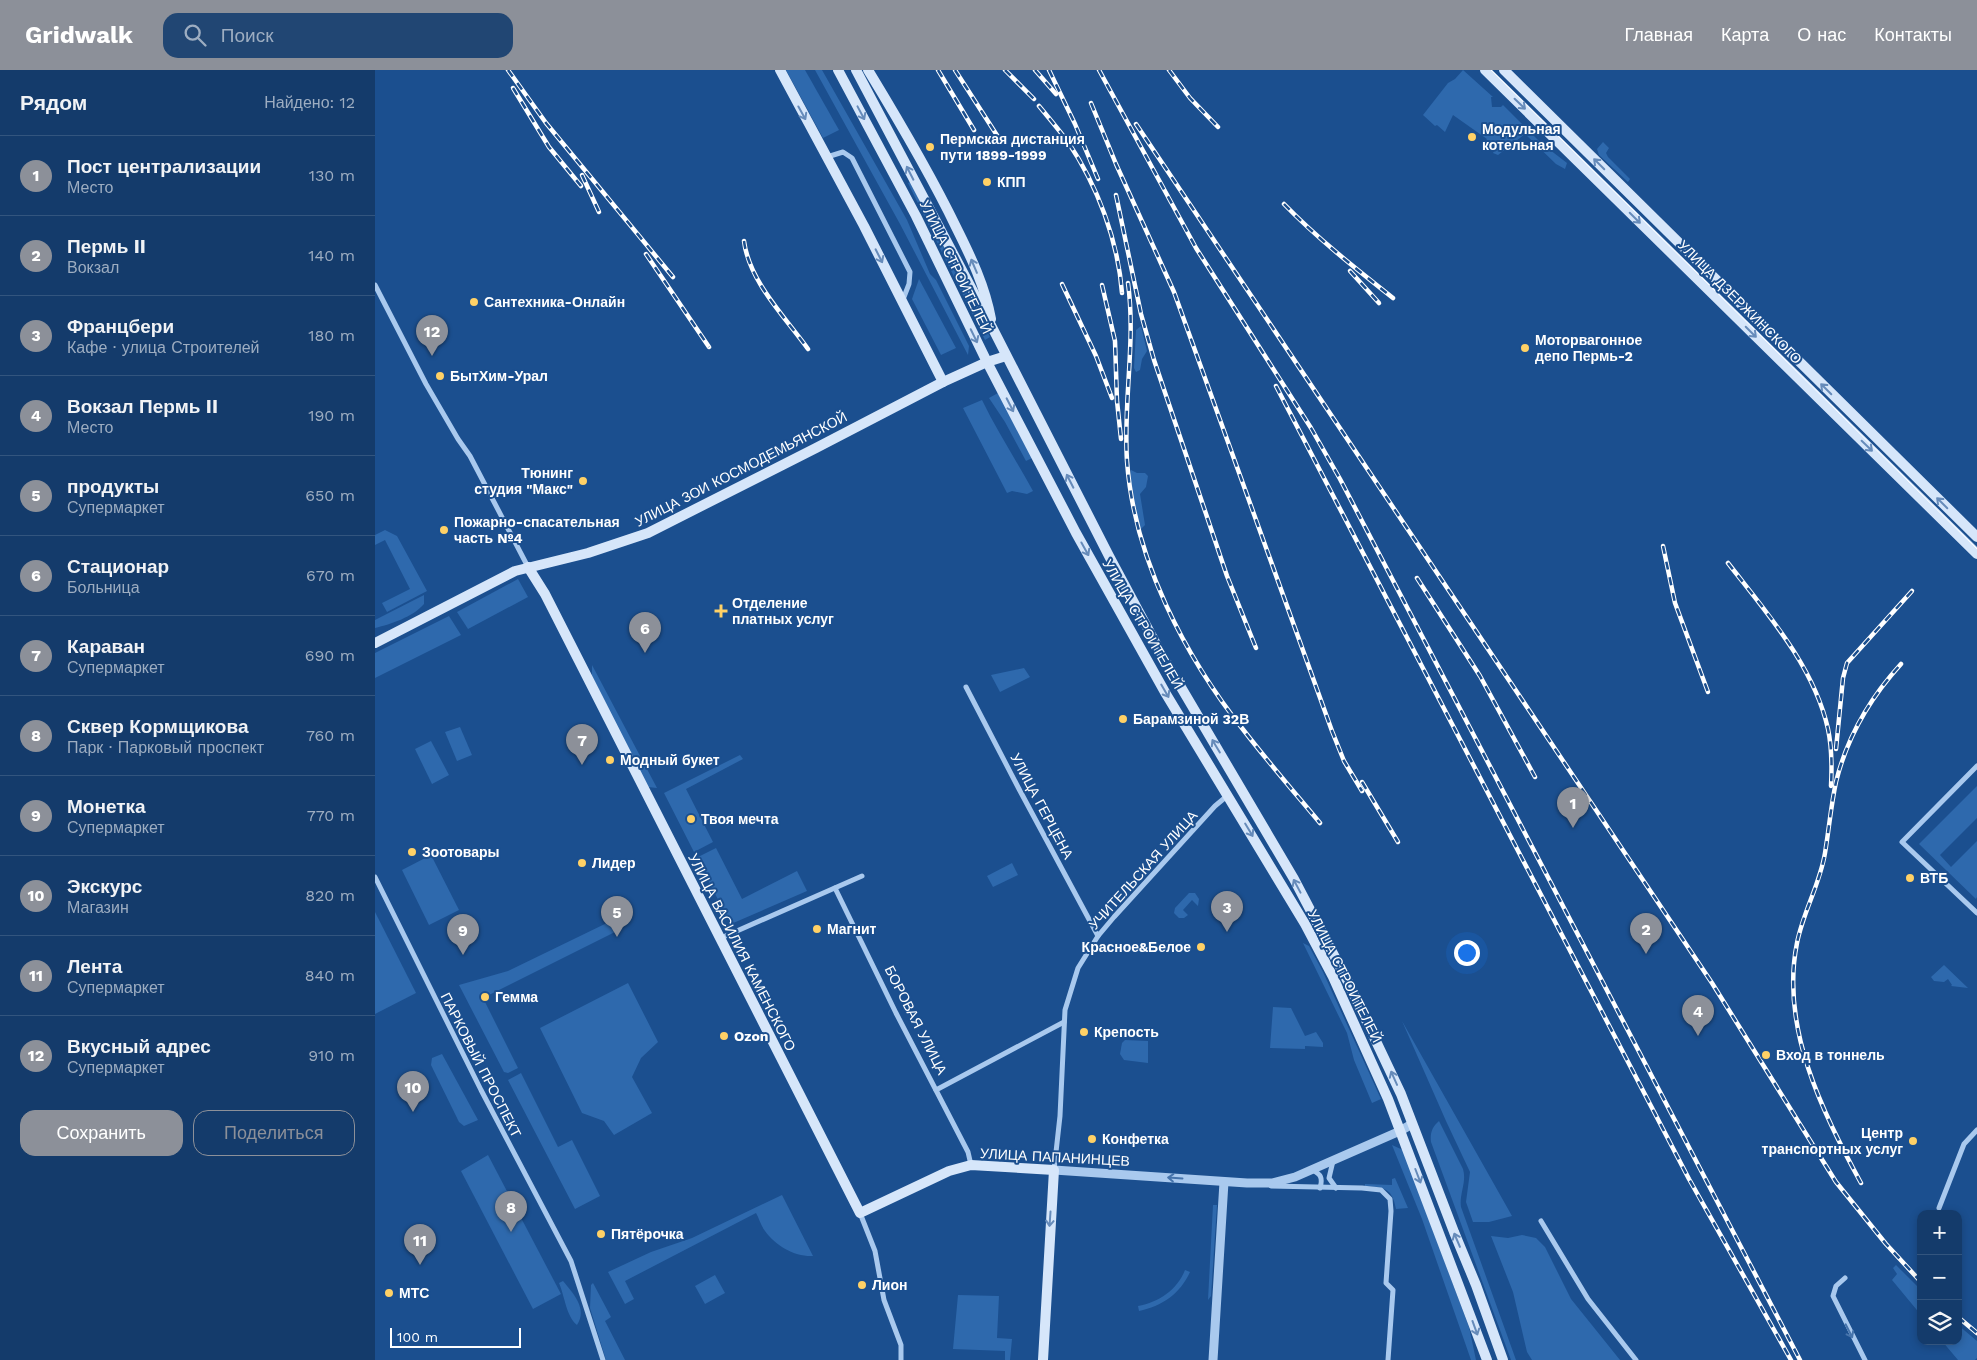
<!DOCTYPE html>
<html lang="ru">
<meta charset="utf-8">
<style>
:root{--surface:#143b6b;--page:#214673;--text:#f1f3f6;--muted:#9dadc1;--line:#33557e;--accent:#8c9099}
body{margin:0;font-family:"Work Sans",sans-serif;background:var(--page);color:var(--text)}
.controls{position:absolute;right:15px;bottom:15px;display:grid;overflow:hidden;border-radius:10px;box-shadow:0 2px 8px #0003}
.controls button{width:45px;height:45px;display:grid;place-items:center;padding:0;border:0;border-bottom:1px solid var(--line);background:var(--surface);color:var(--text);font:25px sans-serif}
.scale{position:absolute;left:15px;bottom:12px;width:131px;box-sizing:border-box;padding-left:5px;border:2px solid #fff;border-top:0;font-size:14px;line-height:18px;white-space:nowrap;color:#fff;-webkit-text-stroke:4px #1b4f8f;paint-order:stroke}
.you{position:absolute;left:1091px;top:882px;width:18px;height:18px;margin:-12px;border:4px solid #fff;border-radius:50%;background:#1a73e8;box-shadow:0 0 0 8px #1a73e833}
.badge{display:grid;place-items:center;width:32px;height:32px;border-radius:50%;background:var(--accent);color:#fff;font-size:16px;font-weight:700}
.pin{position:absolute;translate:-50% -41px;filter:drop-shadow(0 1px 2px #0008)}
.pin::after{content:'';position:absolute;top:26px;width:18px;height:15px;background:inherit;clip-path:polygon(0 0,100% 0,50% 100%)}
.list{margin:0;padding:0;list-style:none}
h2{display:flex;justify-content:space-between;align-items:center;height:65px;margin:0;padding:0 20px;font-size:21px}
h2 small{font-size:16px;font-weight:400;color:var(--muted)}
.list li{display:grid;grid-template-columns:32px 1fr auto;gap:15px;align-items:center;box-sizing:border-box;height:80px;padding:0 20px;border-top:1px solid var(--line)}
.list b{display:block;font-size:19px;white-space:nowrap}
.list p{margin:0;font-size:16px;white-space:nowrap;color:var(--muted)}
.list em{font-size:16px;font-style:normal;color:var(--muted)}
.actions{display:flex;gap:10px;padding:15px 20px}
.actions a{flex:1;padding:11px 0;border:1px solid var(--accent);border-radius:15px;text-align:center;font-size:18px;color:var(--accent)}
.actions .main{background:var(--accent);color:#fff}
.icon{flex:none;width:28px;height:28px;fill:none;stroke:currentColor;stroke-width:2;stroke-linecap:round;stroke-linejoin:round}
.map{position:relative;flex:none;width:1602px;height:1290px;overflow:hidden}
header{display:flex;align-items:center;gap:30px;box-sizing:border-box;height:70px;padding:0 25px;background:var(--accent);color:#fff}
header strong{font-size:24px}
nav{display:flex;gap:28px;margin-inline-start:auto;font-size:18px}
.search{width:350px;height:45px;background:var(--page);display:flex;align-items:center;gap:12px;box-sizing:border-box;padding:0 18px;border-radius:15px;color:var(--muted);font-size:19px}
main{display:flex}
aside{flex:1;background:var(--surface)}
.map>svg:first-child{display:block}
.green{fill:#2e69ad}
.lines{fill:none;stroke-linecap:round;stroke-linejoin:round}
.minor{stroke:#a9c9ee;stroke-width:5}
.tertiary{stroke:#a9c9ee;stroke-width:9}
.secondary{stroke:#d6e6fa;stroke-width:10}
.tram{stroke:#fff;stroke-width:1}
.rail-casing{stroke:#fff;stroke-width:4.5}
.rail{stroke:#1b4f8f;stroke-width:2.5;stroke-dasharray:8;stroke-linecap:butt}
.oneway{stroke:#668bba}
.oneway2{stroke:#4674ac}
.poi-dot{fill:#ffd166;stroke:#1b4f8f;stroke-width:2}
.labels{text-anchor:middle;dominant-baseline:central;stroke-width:4;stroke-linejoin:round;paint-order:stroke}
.poi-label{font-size:14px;font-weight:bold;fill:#fff;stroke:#1b4f8f;text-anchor:start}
.street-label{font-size:14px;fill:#fff;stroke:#1b4f8f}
</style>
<header>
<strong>Gridwalk</strong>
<div class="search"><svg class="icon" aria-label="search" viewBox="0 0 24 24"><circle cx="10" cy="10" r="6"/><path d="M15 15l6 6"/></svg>Поиск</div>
<nav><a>Главная</a><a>Карта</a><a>О нас</a><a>Контакты</a></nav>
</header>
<main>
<aside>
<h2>Рядом<small>Найдено: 12</small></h2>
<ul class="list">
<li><span class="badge">1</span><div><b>Пост централизации</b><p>Место</p></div><em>130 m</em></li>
<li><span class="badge">2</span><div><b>Пермь II</b><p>Вокзал</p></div><em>140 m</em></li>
<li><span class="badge">3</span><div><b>Францбери</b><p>Кафе · улица Строителей</p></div><em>180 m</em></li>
<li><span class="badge">4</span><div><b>Вокзал Пермь II</b><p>Место</p></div><em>190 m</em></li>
<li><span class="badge">5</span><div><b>продукты</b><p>Супермаркет</p></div><em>650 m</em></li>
<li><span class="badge">6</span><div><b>Стационар</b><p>Больница</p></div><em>670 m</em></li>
<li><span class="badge">7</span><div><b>Караван</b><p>Супермаркет</p></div><em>690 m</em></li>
<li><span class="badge">8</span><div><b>Сквер Кормщикова</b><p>Парк · Парковый проспект</p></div><em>760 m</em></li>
<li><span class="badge">9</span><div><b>Монетка</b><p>Супермаркет</p></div><em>770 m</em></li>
<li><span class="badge">10</span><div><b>Экскурс</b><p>Магазин</p></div><em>820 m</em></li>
<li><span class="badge">11</span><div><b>Лента</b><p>Супермаркет</p></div><em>840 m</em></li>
<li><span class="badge">12</span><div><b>Вкусный адрес</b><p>Супермаркет</p></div><em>910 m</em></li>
</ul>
<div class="actions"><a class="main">Сохранить</a><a>Поделиться</a></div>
</aside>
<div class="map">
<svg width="1602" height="1290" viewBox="0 0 1602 1290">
<rect width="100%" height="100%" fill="#1b4f8f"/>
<g class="green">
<polygon points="411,0 430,0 464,60 448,68"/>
<polygon points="440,0 447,0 532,150 555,204 561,210 594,276 593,285 525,154"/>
<polygon points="1088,0 1118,27 1116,27 1117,37 1126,37 1128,35 1166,73 1192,93 1190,99 1181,94 1150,64 1123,85 1118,83 1120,79 1110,72 1112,69 1078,45 1070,62 1062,55 1060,56 1048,45 1073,13 1080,9"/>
<polygon points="1228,72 1234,78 1231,83 1233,87 1255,109 1253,112 1224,85 1222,79"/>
<polygon points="535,112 615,267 610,270 533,113"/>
<polygon points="544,209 581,278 566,285 537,229"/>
<polygon points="766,256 772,281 767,289 765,300 761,302 759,298 761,260"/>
<polygon points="623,323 657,388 651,391 630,352 614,328"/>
<path d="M607,330C622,361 641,390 658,421L652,424L637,421L632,423L588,338Z"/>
<path d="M756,400L762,403H770L773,406L771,417L765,424L770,455L766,459C759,447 753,414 756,400Z"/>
<polygon points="10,460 22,466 52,521 12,542 7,533 35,519 10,470 0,475 0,465"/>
<polygon points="143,509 153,527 93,559 82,542"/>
<path d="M49,525V534C38,547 16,554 0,558V550Z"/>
<polygon points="74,546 86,565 0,608 0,583"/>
<polygon points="217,595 282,718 273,717 217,606"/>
<polygon points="649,598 655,607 625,622 616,605"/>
<polygon points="85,657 97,685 82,691 70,662"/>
<polygon points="56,671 74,705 57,714 40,679"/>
<polygon points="365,685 368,689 311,719 338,772 319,782 289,723"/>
<polygon points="1602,716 1602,748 1565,785 1576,797 1602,771 1602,827 1601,829 1544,774"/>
<polygon points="341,778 367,829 422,801 432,821 356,854 321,788"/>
<polygon points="56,785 84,840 54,855 27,800"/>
<polygon points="637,793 643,805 618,817 612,806"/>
<polygon points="814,823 820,823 824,829 823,836 817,830 808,840 813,845 809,848 804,848 799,843 800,838"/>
<polygon points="0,842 41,923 0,944"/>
<polygon points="236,851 242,861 108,928 143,998 133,1003 129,1002 84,915 133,901"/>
<polygon points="928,873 934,876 948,902 1006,1029 997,1033 979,990 972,963"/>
<polygon points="1569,895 1593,918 1576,916 1577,915 1573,909 1569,912 1559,911 1556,907"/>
<polygon points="253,913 283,972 266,988 257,1007 277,1043 239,1065 229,1051 207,1043 165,958"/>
<polygon points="898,937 916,938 930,966 941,962 948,973 948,977 930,976 930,979 895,978"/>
<polygon points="1027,951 1137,1146 1114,1152 1098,1152 1091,1132 1095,1102 1071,1051"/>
<polygon points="750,970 773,971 773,993 749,990 745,984 747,973"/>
<polygon points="67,984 103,1050 89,1056 84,1052 56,995 57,988"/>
<polygon points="146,1003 183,1077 197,1070 225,1126 200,1139 133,1010"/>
<path d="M1064,1051L1088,1099C1092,1112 1084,1124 1086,1137L1141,1290H1136L1056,1072C1055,1063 1057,1057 1064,1051Z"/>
<polygon points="1017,1075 1028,1080 1094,1257 1101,1290 1096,1290 1047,1149"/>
<polygon points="113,1085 186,1224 158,1239 86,1101"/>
<path d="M1020,1108L1033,1138L1021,1139C1017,1117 1009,1118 990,1116V1114L1017,1115V1109Z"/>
<path d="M407,1125L438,1186C420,1187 401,1176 390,1161C386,1156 384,1148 381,1143L250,1211L259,1229L250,1234L233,1202L276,1182L317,1168Z"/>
<polygon points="838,1135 842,1135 836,1226 833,1230"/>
<polygon points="1147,1165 1161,1168 1170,1177 1196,1229 1245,1290 1157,1290 1152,1282 1138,1222 1116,1166 1133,1168"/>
<polygon points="1521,1195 1546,1220 1546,1245 1517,1210 1522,1204 1518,1198"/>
<path d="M810,1200L815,1202C805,1224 787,1236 764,1241L763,1236C784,1232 802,1220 810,1200Z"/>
<polygon points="340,1205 350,1223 330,1234 320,1216"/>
<path d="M188,1211C198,1223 213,1239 202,1255C191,1246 190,1227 184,1213Z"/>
<polygon points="218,1213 236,1247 230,1251 250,1290 231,1290 215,1238 216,1215"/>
<polygon points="583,1225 624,1226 622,1268 637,1269 635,1290 630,1290 630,1281 578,1279"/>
<polygon points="1583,1255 1602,1271 1602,1288 1600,1290 1583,1290 1567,1271 1583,1271"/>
</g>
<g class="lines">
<g class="minor">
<polyline points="452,87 468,82 477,88 535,202 534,214 527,232"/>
<polyline points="0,215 51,314 83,369 95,386 153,497"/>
<polyline points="591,617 644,719 723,866"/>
<polyline points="1602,696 1527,772 1602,843"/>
<polyline points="0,807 106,1020 196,1191 228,1290"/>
<polyline points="460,818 521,943 593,1082 596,1095"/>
<polyline points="346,868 487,806"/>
<polyline points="561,1020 689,952"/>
<polyline points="958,1091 954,1108 961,1118"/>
<polyline points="679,1100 685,1046 690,940 703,898 723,866 739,847 840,736 852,726"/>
<path d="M937,1100C946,1104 948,1108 945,1118"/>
<polyline points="896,1116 987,1118 1006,1120 1015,1129 1016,1141 1011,1213 1018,1220 1013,1290"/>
<polyline points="1564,1138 1589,1074 1602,1060"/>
<polyline points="485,1143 500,1181 509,1230 526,1275 526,1290"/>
<polyline points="1166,1151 1213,1229 1261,1290"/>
<polyline points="1470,1208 1461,1216 1458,1226 1490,1290"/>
</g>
<g class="tertiary">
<polyline points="679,1100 872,1113 897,1113 920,1107 1025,1061 1037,1054"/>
<polyline points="838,1290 849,1112"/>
</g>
<g class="secondary">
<polyline points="405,0 489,156 568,312"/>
<polyline points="463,0 541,146 612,292 701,463 791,624 930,854 958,907 1013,1029 1112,1290"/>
<polyline points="481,0 618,259 734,486 787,585 919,809 973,912 1026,1024 1079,1162 1101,1215 1128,1290"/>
<path d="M493,0C524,51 555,103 581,157C596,187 610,216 616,249"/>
<polyline points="1110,0 1602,484"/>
<polyline points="1129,0 1602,467"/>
<polyline points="153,497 170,524 485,1143 574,1101 596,1095 679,1100 668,1290"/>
<polyline points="0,573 140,501 213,483 273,463 441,378 568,312 612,292 631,286"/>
</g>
<polyline class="tram" points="1116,0 1602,479"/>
<g class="rail-casing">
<g id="rail">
<polyline points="133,0 171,53 298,207"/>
<polyline points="563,0 599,60"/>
<polyline points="580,0 625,70"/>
<polyline points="630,0 659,29"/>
<polyline points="660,0 681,24"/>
<polyline points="674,0 700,54 723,109"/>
<polyline points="724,0 821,178 936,358 965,409 1425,1290"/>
<polyline points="794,0 815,28 843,57"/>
<polyline points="138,18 174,77 206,116"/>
<polyline points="716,33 741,94 799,222 957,661 969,691 987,721"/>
<path d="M664,36C674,48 684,60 693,72C722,115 743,170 747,223"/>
<polyline points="761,54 1337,913 1461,1112 1511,1174 1546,1212"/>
<polyline points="207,105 224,142"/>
<polyline points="741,125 766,244 779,290 852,506 881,578"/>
<path d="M909,134C942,168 980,198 1018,228"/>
<path d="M369,171C374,211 410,247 433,279"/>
<polyline points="271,184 334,277"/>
<polyline points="975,201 1004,233"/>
<path d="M753,213C761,272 748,332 752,391C759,489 810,587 870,662C894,693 920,723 945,753"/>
<polyline points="687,214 721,286 737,328"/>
<polyline points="727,215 740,271 742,331 746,369"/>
<polyline points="901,316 1314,1109 1416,1290"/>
<polyline points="1288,476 1300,533 1333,622"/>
<path d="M1353,493C1391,542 1439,596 1453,659C1457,678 1457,697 1456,716"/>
<polyline points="1042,508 1105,606 1160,707"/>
<polyline points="1461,679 1468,608 1472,593 1537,521"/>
<polyline points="987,712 1023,772"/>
<path d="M1486,1113C1447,1041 1405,957 1422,873C1428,842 1445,814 1450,783C1454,759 1456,735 1461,712C1472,667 1495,628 1526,594"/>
<polyline points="1583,1247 1602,1263"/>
</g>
</g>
<use href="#rail" class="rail"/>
</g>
<defs><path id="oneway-shaft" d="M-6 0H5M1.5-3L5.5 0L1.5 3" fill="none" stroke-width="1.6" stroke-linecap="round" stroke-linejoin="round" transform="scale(1.25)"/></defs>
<g class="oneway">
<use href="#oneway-shaft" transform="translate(1145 34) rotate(44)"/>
<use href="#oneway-shaft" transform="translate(427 43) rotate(61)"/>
<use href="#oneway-shaft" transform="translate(486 43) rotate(62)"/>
<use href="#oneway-shaft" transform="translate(1224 94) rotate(-135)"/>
<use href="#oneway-shaft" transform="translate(535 103) rotate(-117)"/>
<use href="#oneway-shaft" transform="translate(1260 148) rotate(45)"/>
<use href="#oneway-shaft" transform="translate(504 186) rotate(63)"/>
<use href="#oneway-shaft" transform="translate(599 196) rotate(-113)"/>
<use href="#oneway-shaft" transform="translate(1376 262) rotate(45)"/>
<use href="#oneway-shaft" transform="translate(599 266) rotate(64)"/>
<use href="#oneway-shaft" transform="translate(1451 319) rotate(-135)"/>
<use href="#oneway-shaft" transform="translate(635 335) rotate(63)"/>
<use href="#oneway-shaft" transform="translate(1492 376) rotate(44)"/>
<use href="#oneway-shaft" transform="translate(695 411) rotate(-117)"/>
<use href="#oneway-shaft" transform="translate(1567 433) rotate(-135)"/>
<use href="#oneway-shaft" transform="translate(710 479) rotate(61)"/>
<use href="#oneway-shaft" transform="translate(790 621) rotate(60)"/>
<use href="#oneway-shaft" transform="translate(841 676) rotate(-121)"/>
<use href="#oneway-shaft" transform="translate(874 760) rotate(59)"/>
<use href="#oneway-shaft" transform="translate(922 816) rotate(-118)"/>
<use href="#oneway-shaft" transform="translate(1019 1008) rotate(-114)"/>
<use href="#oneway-shaft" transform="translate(1043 1106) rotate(69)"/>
<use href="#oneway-shaft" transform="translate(675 1149) rotate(94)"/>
<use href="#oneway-shaft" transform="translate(1082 1170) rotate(-113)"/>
<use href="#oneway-shaft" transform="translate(1100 1258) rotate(70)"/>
</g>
<g class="oneway2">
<use href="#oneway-shaft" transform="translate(800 1108) rotate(-176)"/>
<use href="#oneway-shaft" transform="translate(1474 1261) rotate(63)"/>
</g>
<g class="poi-dot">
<circle cx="1097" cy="67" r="5"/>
<circle cx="555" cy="77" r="5"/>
<circle cx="612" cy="112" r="5"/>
<circle cx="99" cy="232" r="5"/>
<circle cx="1150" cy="278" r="5"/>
<circle cx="65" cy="306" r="5"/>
<circle cx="208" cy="411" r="5"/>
<circle cx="69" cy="460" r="5"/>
<path d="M343.5 533.5h5v5h5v5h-5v5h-5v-5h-5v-5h5z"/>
<circle cx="748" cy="649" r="5"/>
<circle cx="235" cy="690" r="5"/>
<circle cx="316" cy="749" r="5"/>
<circle cx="37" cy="782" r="5"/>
<circle cx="207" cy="793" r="5"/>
<circle cx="1535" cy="808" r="5"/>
<circle cx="442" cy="859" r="5"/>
<circle cx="826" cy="877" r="5"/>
<circle cx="110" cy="927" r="5"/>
<circle cx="709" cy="962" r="5"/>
<circle cx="349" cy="966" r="5"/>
<circle cx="1391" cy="985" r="5"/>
<circle cx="717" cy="1069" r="5"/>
<circle cx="1538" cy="1071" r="5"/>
<circle cx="226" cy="1164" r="5"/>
<circle cx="487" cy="1215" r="5"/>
<circle cx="14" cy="1223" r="5"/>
</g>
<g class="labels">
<g class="poi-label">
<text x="1107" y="59">Модульная<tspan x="1107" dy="16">котельная</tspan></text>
<text x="565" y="69">Пермская дистанция<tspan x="565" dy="16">пути 1899-1999</tspan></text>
<text x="622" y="112">КПП</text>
<text x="109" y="232">Сантехника-Онлайн</text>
<text x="1160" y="270">Моторвагонное<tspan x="1160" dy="16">депо Пермь-2</tspan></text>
<text x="75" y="306">БытХим-Урал</text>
<text x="198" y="403" text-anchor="end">Тюнинг<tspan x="198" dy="16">студия "Макс"</tspan></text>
<text x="79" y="452">Пожарно-спасательная<tspan x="79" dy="16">часть №4</tspan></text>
<text x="357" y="533">Отделение<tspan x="357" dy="16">платных услуг</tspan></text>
<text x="758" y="649">Барамзиной 32В</text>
<text x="245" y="690">Модный букет</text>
<text x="326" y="749">Твоя мечта</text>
<text x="47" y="782">Зоотовары</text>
<text x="217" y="793">Лидер</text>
<text x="1545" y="808">ВТБ</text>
<text x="452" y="859">Магнит</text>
<text x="816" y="877" text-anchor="end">Красное&amp;Белое</text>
<text x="120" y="927">Гемма</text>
<text x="719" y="962">Крепость</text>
<text x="359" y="966">Ozon</text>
<text x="1401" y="985">Вход в тоннель</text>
<text x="1528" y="1063" text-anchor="end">Центр<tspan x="1528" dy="16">транспортных услуг</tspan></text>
<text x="727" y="1069">Конфетка</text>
<text x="236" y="1164">Пятёрочка</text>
<text x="497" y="1215">Лион</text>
<text x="24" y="1223">МТС</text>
</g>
<g class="street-label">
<text transform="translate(581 197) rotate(64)">УЛИЦА СТРОИТЕЛЕЙ</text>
<text transform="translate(1365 232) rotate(45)">УЛИЦА ДЗЕРЖИНСКОГО</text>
<text transform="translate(366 399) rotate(-27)">УЛИЦА ЗОИ КОСМОДЕМЬЯНСКОЙ</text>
<text transform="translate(768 554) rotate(60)">УЛИЦА СТРОИТЕЛЕЙ</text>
<text transform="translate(667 736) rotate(62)">УЛИЦА ГЕРЦЕНА</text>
<text transform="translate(768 800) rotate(-48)">УЧИТЕЛЬСКАЯ УЛИЦА</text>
<text transform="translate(367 882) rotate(63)">УЛИЦА ВАСИЛИЯ КАМЕНСКОГО</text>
<text transform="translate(970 906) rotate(63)">УЛИЦА СТРОИТЕЛЕЙ</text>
<text transform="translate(541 950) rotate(63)">БОРОВАЯ УЛИЦА</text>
<text transform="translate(106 995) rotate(63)">ПАРКОВЫЙ ПРОСПЕКТ</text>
<text transform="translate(680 1087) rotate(3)">УЛИЦА ПАПАНИНЦЕВ</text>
</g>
</g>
</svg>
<div class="controls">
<button>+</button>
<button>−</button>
<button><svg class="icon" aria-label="layers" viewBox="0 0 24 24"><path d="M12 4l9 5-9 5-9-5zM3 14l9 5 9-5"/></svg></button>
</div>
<div class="scale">100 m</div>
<div class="you"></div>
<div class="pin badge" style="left:1198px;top:758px">1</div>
<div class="pin badge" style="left:1271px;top:884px">2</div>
<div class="pin badge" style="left:852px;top:862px">3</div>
<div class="pin badge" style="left:1323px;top:966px">4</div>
<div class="pin badge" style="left:242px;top:867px">5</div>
<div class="pin badge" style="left:270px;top:583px">6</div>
<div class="pin badge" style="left:207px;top:695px">7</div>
<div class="pin badge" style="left:136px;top:1162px">8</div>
<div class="pin badge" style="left:88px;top:885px">9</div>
<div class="pin badge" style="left:38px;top:1042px">10</div>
<div class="pin badge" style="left:45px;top:1195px">11</div>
<div class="pin badge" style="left:57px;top:286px">12</div>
</div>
</main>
